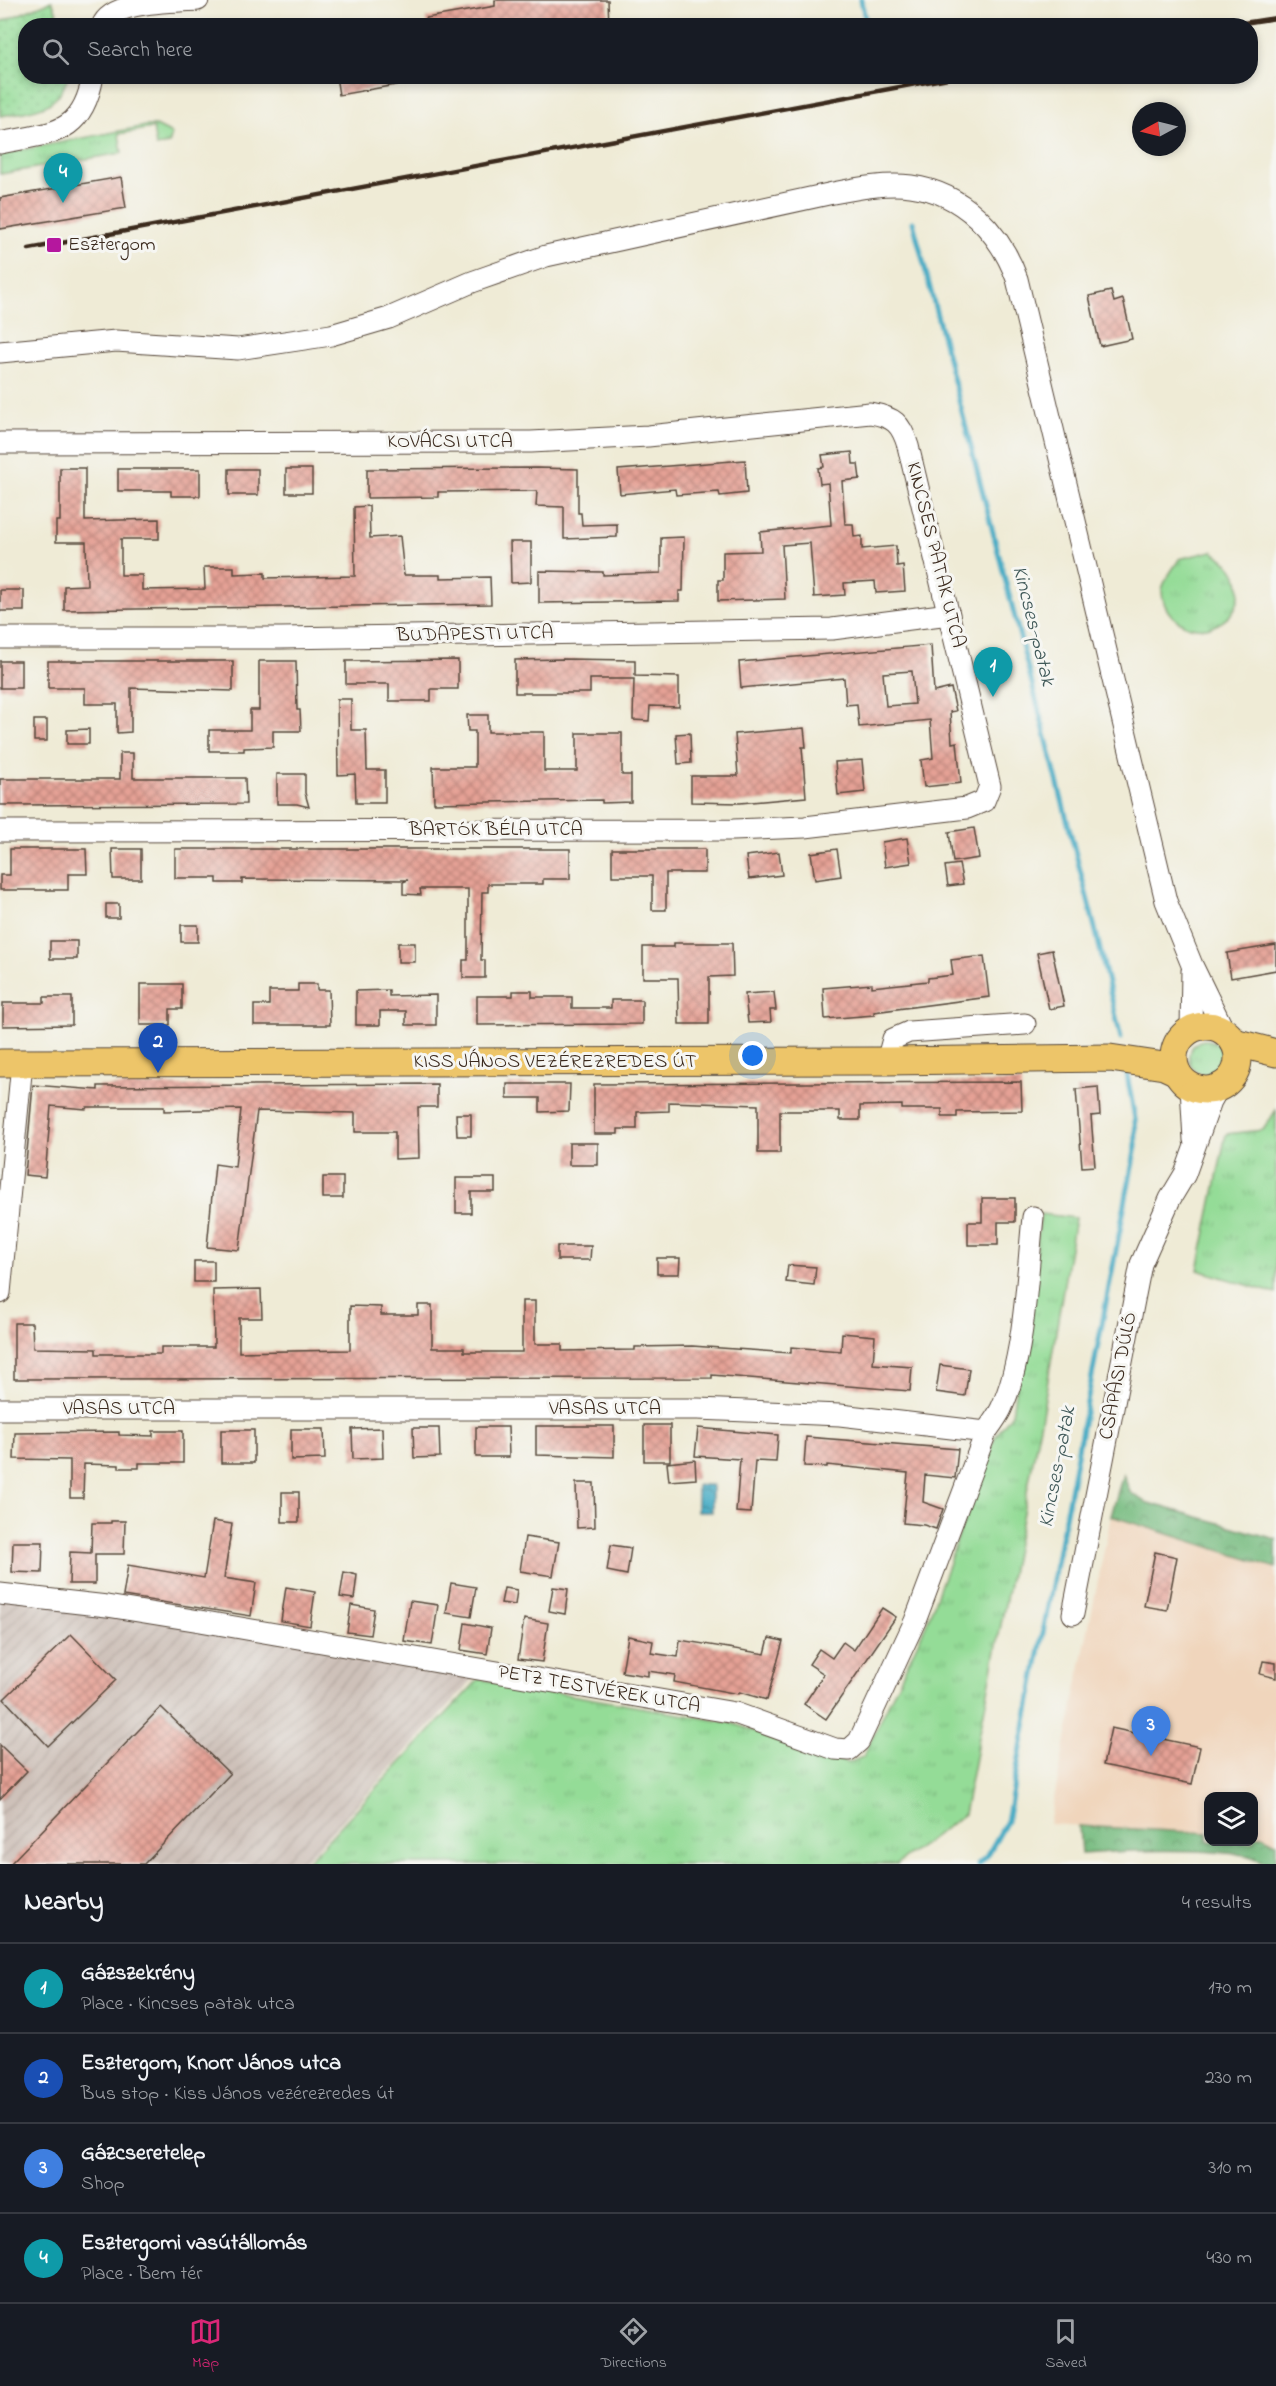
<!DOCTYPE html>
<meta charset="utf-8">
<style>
:root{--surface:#171b24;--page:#242831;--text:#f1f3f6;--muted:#9ea1a6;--line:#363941;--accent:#db2777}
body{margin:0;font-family:"Indie Flower",sans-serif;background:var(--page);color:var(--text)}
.controls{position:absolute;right:18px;bottom:18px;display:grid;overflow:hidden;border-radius:12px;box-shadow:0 3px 9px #0003}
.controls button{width:54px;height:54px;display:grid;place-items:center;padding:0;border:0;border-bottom:2px solid var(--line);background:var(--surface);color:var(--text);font:30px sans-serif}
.compass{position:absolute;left:1132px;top:102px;width:54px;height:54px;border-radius:50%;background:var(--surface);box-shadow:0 3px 9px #0003;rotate:263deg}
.you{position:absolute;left:753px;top:1056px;width:21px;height:21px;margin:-15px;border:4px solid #fff;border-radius:50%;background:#1a73e8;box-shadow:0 0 0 9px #1a73e833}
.badge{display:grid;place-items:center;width:39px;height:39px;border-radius:50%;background:var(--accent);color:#fff;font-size:20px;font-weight:700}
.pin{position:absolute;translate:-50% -50px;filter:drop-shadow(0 2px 3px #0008)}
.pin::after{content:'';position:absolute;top:32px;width:21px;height:18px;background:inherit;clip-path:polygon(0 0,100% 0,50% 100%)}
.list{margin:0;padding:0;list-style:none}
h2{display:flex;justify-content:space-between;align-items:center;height:78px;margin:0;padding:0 24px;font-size:26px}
h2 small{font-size:20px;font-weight:400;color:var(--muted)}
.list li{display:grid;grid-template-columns:39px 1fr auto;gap:18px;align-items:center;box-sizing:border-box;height:90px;padding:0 24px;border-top:2px solid var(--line)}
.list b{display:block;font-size:22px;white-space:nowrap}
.list p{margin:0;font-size:20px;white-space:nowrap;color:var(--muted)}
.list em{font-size:20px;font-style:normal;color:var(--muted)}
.icon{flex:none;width:33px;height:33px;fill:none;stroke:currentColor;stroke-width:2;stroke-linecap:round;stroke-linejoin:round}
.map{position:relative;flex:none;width:1276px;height:1864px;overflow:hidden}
.search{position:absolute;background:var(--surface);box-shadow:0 3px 9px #0003;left:18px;right:18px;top:18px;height:66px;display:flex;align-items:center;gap:15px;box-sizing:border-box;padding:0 21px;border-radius:24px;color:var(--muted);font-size:22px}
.sheet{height:438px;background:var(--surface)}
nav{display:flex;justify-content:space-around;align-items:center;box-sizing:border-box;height:84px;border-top:2px solid var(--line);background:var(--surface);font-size:16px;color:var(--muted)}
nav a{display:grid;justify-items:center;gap:3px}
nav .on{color:var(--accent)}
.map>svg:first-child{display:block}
.built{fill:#f0d5bc}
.industrial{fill:url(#industrial-furrows)}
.grass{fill:url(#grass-tufts);stroke:#68835a;stroke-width:1.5}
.forest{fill:url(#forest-crowns);stroke:#59734f;stroke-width:1.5}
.park{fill:url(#park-dots);stroke:#68835a;stroke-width:1.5}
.water{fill:url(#water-waves);stroke:#406b72;stroke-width:1.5}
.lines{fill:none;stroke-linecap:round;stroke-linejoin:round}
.stream{stroke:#46acc5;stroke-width:5}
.building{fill:url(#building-cross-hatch);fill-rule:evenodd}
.minor-casing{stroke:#56473a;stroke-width:23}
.major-casing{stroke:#56473a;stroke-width:29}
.minor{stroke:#fff;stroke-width:21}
.major{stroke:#edc569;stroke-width:27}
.rail{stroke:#3b2a1e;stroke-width:4.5}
.poi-dot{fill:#b5179e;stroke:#f6f6f2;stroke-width:2}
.labels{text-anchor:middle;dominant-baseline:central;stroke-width:6;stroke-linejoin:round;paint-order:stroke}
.poi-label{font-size:20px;fill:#3b2a1e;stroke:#f6f6f2;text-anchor:start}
.street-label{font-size:20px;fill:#3b2a1e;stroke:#f6f6f2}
.water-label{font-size:21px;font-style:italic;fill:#3f5858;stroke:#f6f6f2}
</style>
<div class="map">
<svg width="1276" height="1864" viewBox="0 0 1276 1864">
<defs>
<pattern id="industrial-furrows" width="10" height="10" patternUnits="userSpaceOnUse" patternTransform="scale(1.5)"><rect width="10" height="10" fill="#cec1b9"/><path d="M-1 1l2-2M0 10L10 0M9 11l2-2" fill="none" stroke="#b2a69f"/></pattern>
<pattern id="grass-tufts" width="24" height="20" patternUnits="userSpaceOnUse" patternTransform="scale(1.5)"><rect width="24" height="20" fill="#94dc97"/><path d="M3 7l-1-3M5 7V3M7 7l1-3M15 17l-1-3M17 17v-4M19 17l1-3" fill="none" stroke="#80bd82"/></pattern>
<pattern id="forest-crowns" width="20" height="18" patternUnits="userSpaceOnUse" patternTransform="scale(1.5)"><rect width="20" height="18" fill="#77bc80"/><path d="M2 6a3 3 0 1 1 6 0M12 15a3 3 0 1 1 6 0" fill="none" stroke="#639968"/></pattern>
<pattern id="park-dots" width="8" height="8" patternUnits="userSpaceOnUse" patternTransform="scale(1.5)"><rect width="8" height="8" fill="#94dc97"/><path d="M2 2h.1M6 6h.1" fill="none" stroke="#80bd82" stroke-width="1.8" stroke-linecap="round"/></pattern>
<pattern id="water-waves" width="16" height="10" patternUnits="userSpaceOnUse" patternTransform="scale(1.5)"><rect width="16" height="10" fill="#46acc5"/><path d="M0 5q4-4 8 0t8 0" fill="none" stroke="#3c8c9f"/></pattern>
<pattern id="building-cross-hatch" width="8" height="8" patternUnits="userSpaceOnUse" patternTransform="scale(1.5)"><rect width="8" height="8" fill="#e5a195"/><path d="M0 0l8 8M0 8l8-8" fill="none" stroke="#bb8379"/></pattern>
</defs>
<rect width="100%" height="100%" fill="#f6f6f2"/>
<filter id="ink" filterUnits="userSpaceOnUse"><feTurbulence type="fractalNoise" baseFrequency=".0167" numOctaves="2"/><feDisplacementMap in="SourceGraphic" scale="12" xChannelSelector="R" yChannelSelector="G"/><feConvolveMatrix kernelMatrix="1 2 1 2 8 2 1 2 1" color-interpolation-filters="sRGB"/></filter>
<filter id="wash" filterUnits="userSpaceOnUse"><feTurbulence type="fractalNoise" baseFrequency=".008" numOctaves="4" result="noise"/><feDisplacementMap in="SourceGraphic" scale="24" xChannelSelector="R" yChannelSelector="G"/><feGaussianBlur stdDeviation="1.35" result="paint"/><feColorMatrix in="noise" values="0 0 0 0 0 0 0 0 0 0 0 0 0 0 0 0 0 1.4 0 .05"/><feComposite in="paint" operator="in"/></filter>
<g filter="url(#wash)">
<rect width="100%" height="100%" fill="#efebd6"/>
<polygon class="built" points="1111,1516 1276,1568 1276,1843 1263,1836 1254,1836 1254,1796 1208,1796 1208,1833 1049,1824"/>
<polygon class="industrial" points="0,1595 482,1670 302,1864 0,1864"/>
<g class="grass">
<polygon points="146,126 156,126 172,134 169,144 156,146 153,128 119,134 122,153 0,174 0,154"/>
<path d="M1212,551C1220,557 1231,564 1235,573C1255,612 1204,648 1172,616C1166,610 1162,600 1162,591C1162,582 1175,567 1179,559Z"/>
<circle cx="1206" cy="1057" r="17"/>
<polygon points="1276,1110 1276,1294 1198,1270 1226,1134 1263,1130"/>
<polygon points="1041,1214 1075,1218 1042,1415 964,1814 897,1864 305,1864 479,1679 731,1723 848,1763 863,1757 926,1625 995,1437 1012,1414"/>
</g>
<g class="forest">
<polygon points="1123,1474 1130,1492 1145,1502 1276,1539 1276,1568 1111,1516"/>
<path d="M1079,1826L1208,1833V1842H1254V1836H1263L1276,1843V1864C1264,1864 1256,1857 1245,1855C1190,1848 1135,1850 1081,1854Z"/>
</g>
<path class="park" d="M52,1L62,25L26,26V76L68,77C56,112 32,110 0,116V22Z"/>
<rect class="water" x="697" y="1485" width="15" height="27"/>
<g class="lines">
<g class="stream">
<polyline points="861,0 867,26"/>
<polyline points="913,222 1095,928 1121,1038"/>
<polyline points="978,1864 987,1856 1007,1821 1136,1146 1135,1119 1126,1069"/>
</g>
</g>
<g id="blocks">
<g class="building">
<polygon points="495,0 608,0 609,26 427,26 426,18 495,6"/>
<polygon points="336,76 401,76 401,84 339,95"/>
<polygon points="121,177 126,208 0,229 0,198"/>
<polygon points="1111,291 1114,302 1123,299 1132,339 1100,346 1089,296"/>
<polygon points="852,452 853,464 858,464 860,479 842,481 845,524 853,524 854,537 862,536 862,549 896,546 897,566 903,565 905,591 876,593 875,581 844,583 845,595 814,597 810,543 782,545 785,599 718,601 718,580 723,580 723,552 761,551 760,532 831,525 828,483 820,484 818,468 824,467 822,455"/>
<polygon points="745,460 747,493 720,496 719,492 676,495 675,489 620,494 618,470"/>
<polygon points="60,468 85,468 85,521 159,519 159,539 121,539 121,575 142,575 142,590 205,589 204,567 234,567 234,574 265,573 265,578 355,576 354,507 369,506 370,538 400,536 404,575 440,575 440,578 490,577 491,604 64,610 64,586 87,585 86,542 56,542 56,521 60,521"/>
<polygon points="537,468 578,469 578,513 581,513 582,525 617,524 617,537 564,539 564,507 536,506 537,491 438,492 438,497 367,498 367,469"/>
<polygon points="118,469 200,469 200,496 171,496 171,491 118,491"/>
<rect x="229" y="469" width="29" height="26"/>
<rect x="286" y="469" width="26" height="24"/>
<polygon points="684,537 683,591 679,591 679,601 539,603 539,571 603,572 603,575 661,573 661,538"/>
<polygon points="510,542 531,542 531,582 511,583"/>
<rect x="0" y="590" width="24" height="21"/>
<path d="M931,645L934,692L951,688L956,711L950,712L952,743L957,742L961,783L924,787L921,760L933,758L930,720L859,727L857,704L846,705L844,678L741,688L739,662ZM912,671L915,704L886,706L883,673Z"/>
<polygon points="563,659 635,660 635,676 679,677 679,707 650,706 649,721 633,720 634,679 590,679 590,693 515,693 515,660"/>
<polygon points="458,660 458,689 431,689 431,701 389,701 389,684 346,684 346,661"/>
<rect x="0" y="661" width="21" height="27"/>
<polygon points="48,661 233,661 233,691 131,688 131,732 117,733 117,704 85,704 85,688 48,688"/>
<polygon points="259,661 296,661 297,710 300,710 301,731 273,731 273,747 244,748 244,751 209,751 209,730 250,730 250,710 259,710"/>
<polygon points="337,699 351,699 351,730 366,730 367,770 385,770 385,803 356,803 355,774 338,775"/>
<polygon points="467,715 488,715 488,732 544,732 544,771 577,771 577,733 622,733 622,775 631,775 631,802 602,803 602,800 434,803 433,767 475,767 475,731 468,731"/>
<rect x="34" y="720" width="13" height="21"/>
<polygon points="804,728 806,747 802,747 806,797 740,803 691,802 691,776 738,776 735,734"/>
<polygon points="89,729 89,744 67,744 67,730"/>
<polygon points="690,733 691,763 678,764 676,734"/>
<polygon points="120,753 133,753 133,778 245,778 246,804 0,805 0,779 120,779"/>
<polygon points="862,760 865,792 838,795 835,762"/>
<polygon points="277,774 305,774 305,793 309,807 297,804 277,804"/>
<polygon points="974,828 979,858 953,862 949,832"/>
<polygon points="907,838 911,863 885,867 882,842"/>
<polygon points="10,849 86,849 87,874 68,874 68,890 0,890 0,875 10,875"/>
<polygon points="112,849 141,849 141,879 113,879"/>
<polygon points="175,849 570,849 570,879 543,879 543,884 488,884 488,892 482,892 481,960 485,960 485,978 463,978 463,960 468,960 468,889 420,889 421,895 403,894 403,882 408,880 242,879 242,883 217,883 217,878 175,878"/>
<polygon points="612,849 705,849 705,873 666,873 666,910 652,910 652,876 612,876"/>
<polygon points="837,849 841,876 815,880 811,853"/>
<polygon points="779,852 782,875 749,879 746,856"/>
<polygon points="959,864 963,884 948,886 945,866"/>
<rect x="106" y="904" width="13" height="14"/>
<rect x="181" y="925" width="17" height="17"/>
<rect x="50" y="941" width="27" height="18"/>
<rect x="398" y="943" width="17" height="19"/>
<polygon points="674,943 732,943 733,976 709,977 709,1024 679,1024 678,978 643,978 643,947 674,947"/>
<polygon points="1276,945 1276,970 1231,978 1227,953"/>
<polygon points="1052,950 1064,1006 1049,1009 1037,953"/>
<polygon points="984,956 989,997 874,1012 874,1015 825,1019 823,988 872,984 872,987 928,981 928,978 953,975 951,960"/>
<polygon points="140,984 182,984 182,1009 170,1009 170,1025 140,1025"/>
<polygon points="298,984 317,984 317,990 329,990 330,1025 254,1025 254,1005 269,1005 269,991 298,991"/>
<polygon points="389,990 389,996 436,995 436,1025 406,1025 406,1011 380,1011 380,1025 356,1025 356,991"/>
<polygon points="513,991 532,991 532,997 572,997 572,1008 611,1008 611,1000 642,1000 642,1024 477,1025 477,996 513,996"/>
<polygon points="774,992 776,1010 770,1010 771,1022 748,1023 745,994"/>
<polygon points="44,997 72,997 72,1025 3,1026 3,1003 44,1003"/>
<polygon points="1021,1082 1022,1111 957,1112 957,1117 942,1117 942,1109 902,1109 902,1105 860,1106 860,1120 840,1120 840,1111 780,1111 780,1153 758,1153 758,1105 669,1102 669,1111 637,1112 637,1129 618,1129 618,1134 594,1134 594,1084"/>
<polygon points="437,1084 437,1107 418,1107 419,1158 395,1159 395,1132 355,1132 355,1113 257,1111 239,1250 207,1247 215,1164 235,1167 241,1109 164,1111 164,1107 87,1107 86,1109 51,1106 45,1177 25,1175 33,1085 98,1090 98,1086"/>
<polygon points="507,1084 570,1084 569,1111 540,1112 540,1098 507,1098"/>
<polygon points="1098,1087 1100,1115 1091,1116 1095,1166 1082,1167 1076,1089"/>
<polygon points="456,1114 471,1114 471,1136 457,1136"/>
<rect x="569" y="1143" width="29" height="22"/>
<rect x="323" y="1177" width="20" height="21"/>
<polygon points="456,1178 495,1178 495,1192 471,1192 471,1213 456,1213"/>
<polygon points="982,1198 1015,1198 1015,1222 998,1222 998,1245 968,1245 968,1222 982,1222"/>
<polygon points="557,1246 591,1246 590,1260 557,1260"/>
<polygon points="657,1258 680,1258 679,1274 657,1274"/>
<rect x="194" y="1261" width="20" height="21"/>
<polygon points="788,1265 816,1267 814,1285 786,1282"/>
<polygon points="261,1289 262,1318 239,1318 239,1352 350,1350 350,1306 381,1307 381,1315 418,1315 418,1305 432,1305 432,1348 464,1348 464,1352 522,1352 522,1301 535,1301 535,1344 562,1344 562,1351 635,1350 635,1347 692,1346 791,1353 791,1347 841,1351 842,1333 875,1336 873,1364 912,1367 910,1391 712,1375 712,1378 14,1379 14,1323 32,1323 33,1348 96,1349 96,1354 161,1354 161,1347 214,1347 213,1290"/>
<polygon points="940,1365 969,1369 965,1396 936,1392"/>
<rect x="644" y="1425" width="26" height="36"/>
<polygon points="536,1426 614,1426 614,1457 536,1455"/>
<polygon points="476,1427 508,1427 509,1457 476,1457"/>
<polygon points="382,1428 383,1458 353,1459 352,1429"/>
<polygon points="413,1428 439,1428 440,1457 414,1458"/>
<polygon points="698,1428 778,1435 776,1462 755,1461 751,1513 736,1512 740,1459 695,1456"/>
<polygon points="291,1429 324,1429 325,1459 291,1460"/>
<rect x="221" y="1430" width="33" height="33"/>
<polygon points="153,1431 183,1431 183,1463 139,1463 139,1468 119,1468 119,1465 84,1464 83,1498 70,1498 70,1460 14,1459 15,1433 119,1432 119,1435 153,1436"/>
<polygon points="806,1437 958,1449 955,1478 925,1475 923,1502 943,1509 936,1529 924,1525 903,1523 908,1473 827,1465 827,1467 804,1466"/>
<polygon points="695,1460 696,1479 669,1481 667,1463"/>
<polygon points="576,1483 594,1483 595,1527 577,1528"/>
<rect x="282" y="1492" width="17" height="30"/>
<polygon points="111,1521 125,1521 124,1554 95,1554 95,1584 69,1584 70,1552 91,1553 92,1523 111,1523"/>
<polygon points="213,1521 232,1524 224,1578 256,1583 251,1616 123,1596 128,1565 204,1578"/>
<polygon points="525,1537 559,1542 553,1576 520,1571"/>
<polygon points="13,1542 43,1542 42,1573 12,1572"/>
<polygon points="611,1545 631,1548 627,1575 607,1571"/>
<polygon points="1155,1552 1177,1557 1167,1610 1144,1606"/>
<polygon points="344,1572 357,1575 354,1599 340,1597"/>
<polygon points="451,1583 476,1587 471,1617 446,1613"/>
<polygon points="286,1587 315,1592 310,1626 281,1621"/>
<polygon points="553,1587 568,1589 565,1614 549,1611"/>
<polygon points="504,1588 517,1590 515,1605 501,1603"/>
<polygon points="410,1601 438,1605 432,1645 404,1641"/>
<polygon points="351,1605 374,1609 370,1635 347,1632"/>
<polygon points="882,1608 896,1617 826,1719 804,1704 824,1674 809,1664 819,1649 832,1658 843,1642 854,1650"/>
<polygon points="524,1619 548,1623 542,1662 518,1659"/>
<polygon points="465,1623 491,1628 487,1654 461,1650"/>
<polygon points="71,1634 116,1680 48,1746 4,1699"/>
<polygon points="628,1636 653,1641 651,1653 678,1657 680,1640 765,1654 769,1638 783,1641 767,1700 739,1692 738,1694 674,1682 675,1675 648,1671 648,1676 622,1672"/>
<polygon points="1263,1661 1276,1663 1276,1678 1260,1674"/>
<polygon points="161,1707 230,1774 144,1864 10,1864"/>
<polygon points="1111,1728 1200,1747 1192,1784 1103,1765"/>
<polygon points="0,1745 27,1771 0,1799"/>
</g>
</g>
</g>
<g filter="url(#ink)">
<use href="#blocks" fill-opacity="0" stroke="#56473a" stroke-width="1.5"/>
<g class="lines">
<g class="minor-casing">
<g id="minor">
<path d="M102,26C111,0 174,2 198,0"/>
<path d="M0,143C51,132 82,137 93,76"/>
<path d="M0,352L116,341L238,349L331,335L389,318L472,282L546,256L833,193C858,188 886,183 911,186C963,193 1000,232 1017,279L1166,901L1192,965L1224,1031"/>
<path d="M0,443L531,442L648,436L870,413C894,417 901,423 908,446L990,786L984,801L967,808L805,827L733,830L0,831"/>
<polyline points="0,638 281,638 832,629 949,614"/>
<polyline points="1191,1029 1192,971"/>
<polyline points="887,1061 893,1039 909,1032 1025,1024"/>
<polyline points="1191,1087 1194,1140"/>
<polyline points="0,1293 22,1063"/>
<polyline points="0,1409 698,1409 840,1415 986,1432"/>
<path d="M0,1594L107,1606L200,1621L735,1713L835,1749L849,1750L859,1741L915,1621L986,1432C991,1425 997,1417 1001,1409C1025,1358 1027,1274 1033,1217"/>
<polyline points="1073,1614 1141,1264 1170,1199 1185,1174 1211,1101 1219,1087"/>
</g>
</g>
<g class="major-casing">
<g id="major">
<circle cx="1206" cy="1058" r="32"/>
<polyline points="1234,1042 1276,1053"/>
<polyline points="0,1063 887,1061 1110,1058 1164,1066 1177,1072"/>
</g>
</g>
<use href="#minor" class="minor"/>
<use href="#major" class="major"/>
<g class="rail">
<polyline points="1224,26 1276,18"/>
<polyline points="29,249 959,76"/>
</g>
</g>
</g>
<rect class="poi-dot" x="46" y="237" width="16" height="16" rx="3"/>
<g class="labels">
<g class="poi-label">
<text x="68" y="245">Esztergom</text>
</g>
<g class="street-label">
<text x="450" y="442">KOVÁCSI UTCA</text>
<text transform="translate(935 555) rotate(76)">KINCSES PATAK UTCA</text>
<text transform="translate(475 635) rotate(-1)">BUDAPESTI UTCA</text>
<text x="496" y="830">BARTÓK BÉLA UTCA</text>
<text x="555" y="1062">KISS JÁNOS VEZÉREZREDES ÚT</text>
<text transform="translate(1119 1376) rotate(-79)">CSAPÁSI DŰLŐ</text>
<text x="119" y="1409">VASAS UTCA</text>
<text x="605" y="1409">VASAS UTCA</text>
<text transform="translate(599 1690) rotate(10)">PETZ TESTVÉREK UTCA</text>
</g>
<g class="water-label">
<text transform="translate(1033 626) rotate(76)">Kincses-patak</text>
<text transform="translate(1058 1467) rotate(-79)">Kincses-patak</text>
</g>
</g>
</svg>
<div class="controls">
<button><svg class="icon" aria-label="layers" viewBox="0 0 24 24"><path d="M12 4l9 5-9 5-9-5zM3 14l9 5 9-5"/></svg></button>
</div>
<svg class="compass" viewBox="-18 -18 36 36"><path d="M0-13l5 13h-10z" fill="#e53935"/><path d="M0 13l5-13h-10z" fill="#9ea1a6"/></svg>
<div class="you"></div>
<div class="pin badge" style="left:993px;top:697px;background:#0f9aa8">1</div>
<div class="pin badge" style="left:158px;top:1073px;background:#1a4fb4">2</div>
<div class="pin badge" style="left:1151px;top:1756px;background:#3f7fe0">3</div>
<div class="pin badge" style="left:63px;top:203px;background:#0f9aa8">4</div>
<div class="search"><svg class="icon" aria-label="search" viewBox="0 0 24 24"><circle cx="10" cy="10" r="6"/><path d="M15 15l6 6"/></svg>Search here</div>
</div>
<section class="sheet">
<h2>Nearby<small>4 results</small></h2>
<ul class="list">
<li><span class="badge" style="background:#0f9aa8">1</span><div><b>Gázszekrény</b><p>Place · Kincses patak utca</p></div><em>170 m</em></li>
<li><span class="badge" style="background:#1a4fb4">2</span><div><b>Esztergom, Knorr János utca</b><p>Bus stop · Kiss János vezérezredes út</p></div><em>230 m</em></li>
<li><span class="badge" style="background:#3f7fe0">3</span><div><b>Gázcseretelep</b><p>Shop</p></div><em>310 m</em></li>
<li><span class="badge" style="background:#0f9aa8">4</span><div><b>Esztergomi vasútállomás</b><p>Place · Bem tér</p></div><em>430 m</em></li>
</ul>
</section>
<nav>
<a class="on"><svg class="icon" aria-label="map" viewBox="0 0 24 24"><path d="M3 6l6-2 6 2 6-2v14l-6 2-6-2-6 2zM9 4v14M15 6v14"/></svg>Map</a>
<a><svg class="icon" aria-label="directions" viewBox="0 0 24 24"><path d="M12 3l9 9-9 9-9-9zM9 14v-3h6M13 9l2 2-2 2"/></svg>Directions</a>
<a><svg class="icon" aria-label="saved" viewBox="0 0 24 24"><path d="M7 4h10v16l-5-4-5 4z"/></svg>Saved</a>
</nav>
